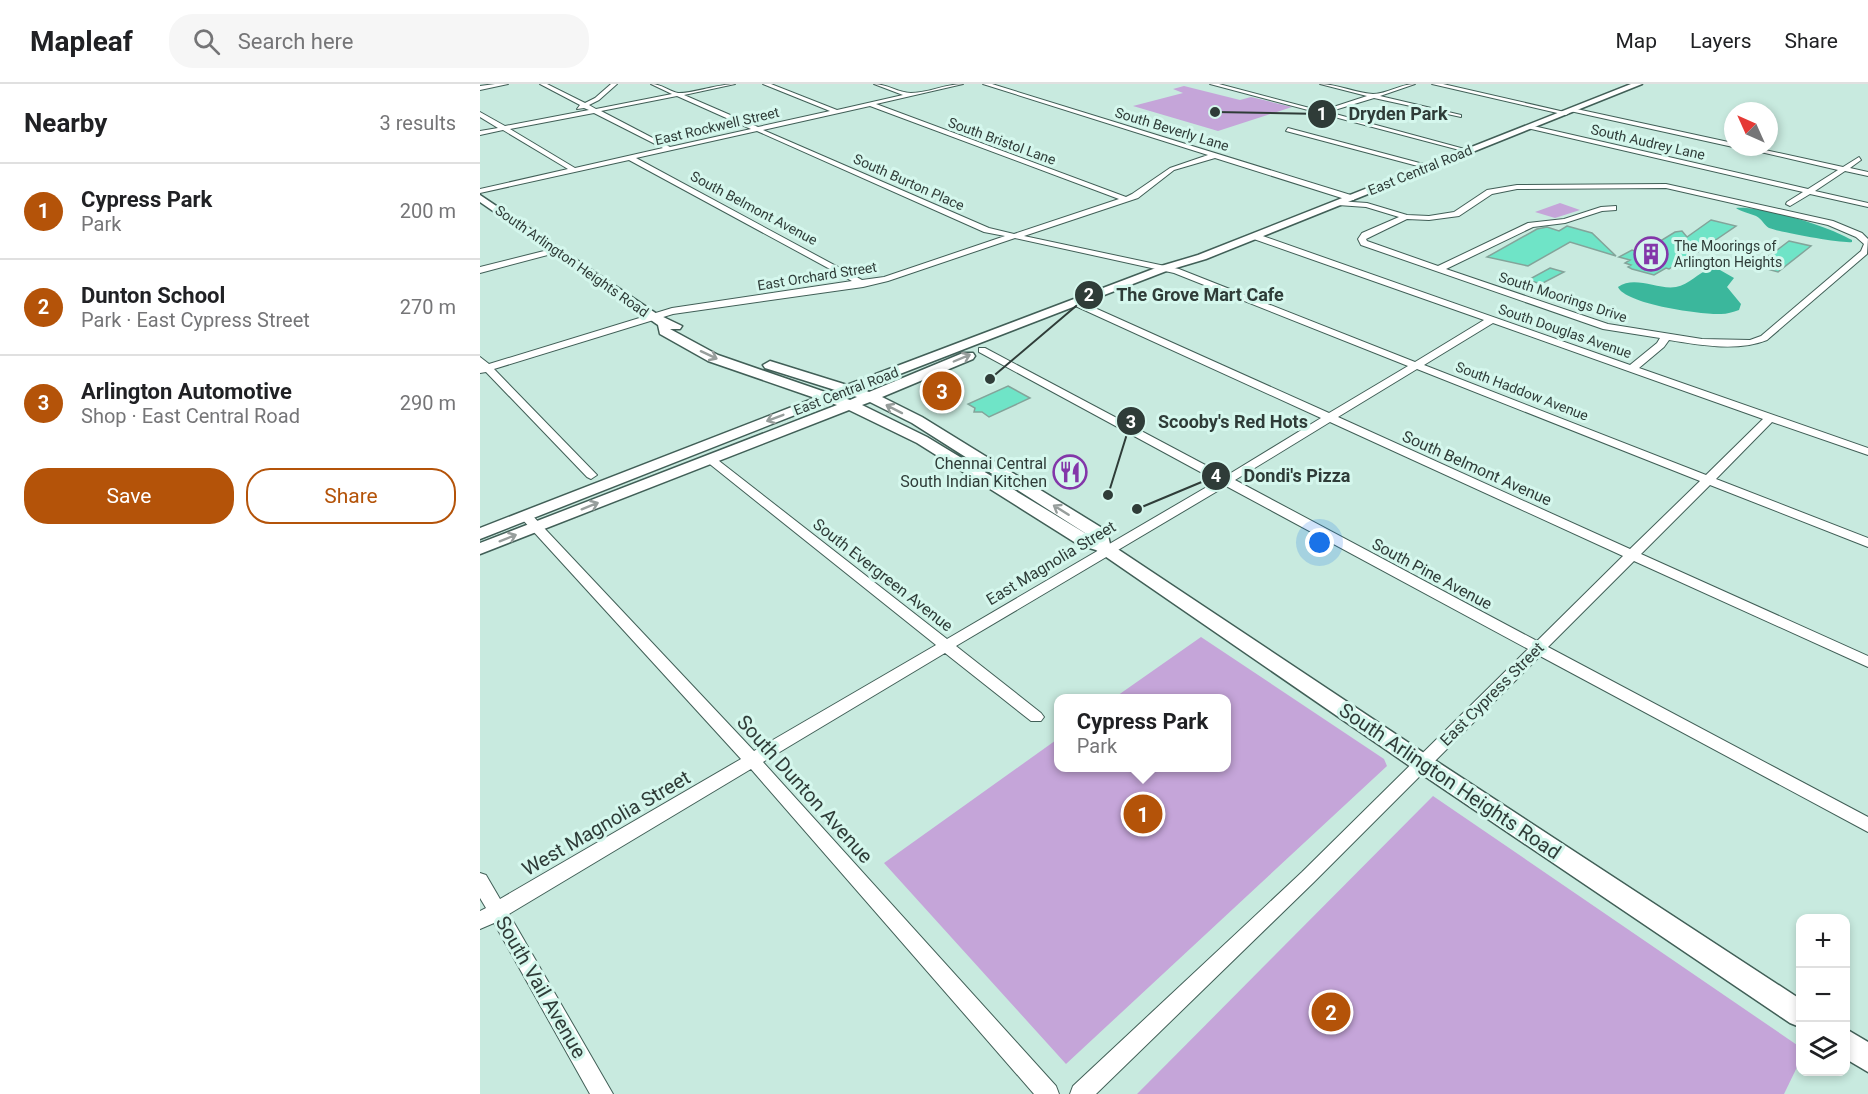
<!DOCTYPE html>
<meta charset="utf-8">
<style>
:root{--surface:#fff;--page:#f6f6f6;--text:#202124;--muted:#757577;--line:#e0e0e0;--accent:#b45309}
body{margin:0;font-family:Roboto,sans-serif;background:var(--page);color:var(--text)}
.controls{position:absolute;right:18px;bottom:18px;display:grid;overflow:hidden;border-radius:12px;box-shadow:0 3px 9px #0003}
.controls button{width:54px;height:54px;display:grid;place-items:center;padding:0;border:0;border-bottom:2px solid var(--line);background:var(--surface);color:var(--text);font:30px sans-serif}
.compass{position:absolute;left:1244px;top:18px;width:54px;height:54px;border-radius:50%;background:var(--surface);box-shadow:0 3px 9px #0003;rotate:315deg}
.you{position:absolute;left:840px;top:459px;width:21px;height:21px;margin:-15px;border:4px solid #fff;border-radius:50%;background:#1a73e8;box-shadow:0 0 0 9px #1a73e833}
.badge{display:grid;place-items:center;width:39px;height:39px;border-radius:50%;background:var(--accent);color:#fff;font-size:20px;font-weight:700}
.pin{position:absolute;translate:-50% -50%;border:3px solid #fff;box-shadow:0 2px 6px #0006}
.popup{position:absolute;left:574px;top:610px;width:177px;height:78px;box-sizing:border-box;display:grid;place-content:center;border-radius:12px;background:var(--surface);filter:drop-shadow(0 2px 4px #0005);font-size:20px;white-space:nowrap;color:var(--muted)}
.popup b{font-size:22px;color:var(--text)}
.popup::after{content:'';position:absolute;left:50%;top:100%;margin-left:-12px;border:12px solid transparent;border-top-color:var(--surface)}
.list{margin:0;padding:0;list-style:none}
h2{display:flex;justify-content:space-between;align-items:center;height:78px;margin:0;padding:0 24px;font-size:26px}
h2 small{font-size:20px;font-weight:400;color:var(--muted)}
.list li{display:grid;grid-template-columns:39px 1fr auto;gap:18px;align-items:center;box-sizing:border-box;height:96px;padding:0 24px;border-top:2px solid var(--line)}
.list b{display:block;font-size:22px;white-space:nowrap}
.list p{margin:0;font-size:20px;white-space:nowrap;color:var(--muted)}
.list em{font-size:20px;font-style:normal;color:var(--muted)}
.actions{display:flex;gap:12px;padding:18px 24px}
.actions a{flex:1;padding:14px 0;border:2px solid var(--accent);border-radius:24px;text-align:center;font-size:21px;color:var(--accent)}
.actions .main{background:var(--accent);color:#fff}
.icon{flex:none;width:33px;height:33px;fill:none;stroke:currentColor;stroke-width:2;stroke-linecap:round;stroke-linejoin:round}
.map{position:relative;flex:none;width:1388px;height:1010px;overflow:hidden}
header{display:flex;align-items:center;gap:36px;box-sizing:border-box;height:84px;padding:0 30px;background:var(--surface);border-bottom:2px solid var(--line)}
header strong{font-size:28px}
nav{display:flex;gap:33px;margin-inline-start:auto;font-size:21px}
.search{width:420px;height:54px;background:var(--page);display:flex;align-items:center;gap:15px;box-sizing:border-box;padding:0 21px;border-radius:24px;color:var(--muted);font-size:22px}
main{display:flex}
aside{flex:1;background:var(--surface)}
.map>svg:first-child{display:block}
.green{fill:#c5a5d9}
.water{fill:#3bb79c}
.building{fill:#6fe4c7;stroke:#83a49a;stroke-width:1.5}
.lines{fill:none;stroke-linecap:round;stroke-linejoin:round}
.street-casing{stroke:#415f57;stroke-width:2}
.secondary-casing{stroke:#415f57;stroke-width:3}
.street{fill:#fff;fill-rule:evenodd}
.secondary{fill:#fff;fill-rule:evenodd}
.oneway{stroke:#979e9c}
.labels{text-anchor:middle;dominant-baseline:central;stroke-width:6;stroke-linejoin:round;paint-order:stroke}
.far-street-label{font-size:14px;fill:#2f3c38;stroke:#d5f7ed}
.far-poi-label{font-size:14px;fill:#2f3c38;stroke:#d5f7ed;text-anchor:start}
.poi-label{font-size:16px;fill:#2f3c38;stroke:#d5f7ed;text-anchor:end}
.street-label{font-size:16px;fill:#2f3c38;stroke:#d5f7ed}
.near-street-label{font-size:20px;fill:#2f3c38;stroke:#d5f7ed}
.leader{fill:none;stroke:#2f3c38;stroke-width:2}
.callout-dot{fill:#2f3c38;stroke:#d5f7ed;stroke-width:2}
.mark-label{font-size:18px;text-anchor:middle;font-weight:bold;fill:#fff}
.callout-label{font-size:18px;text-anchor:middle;font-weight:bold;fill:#2f3c38;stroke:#d5f7ed;stroke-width:6;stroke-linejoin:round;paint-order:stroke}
</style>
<header>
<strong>Mapleaf</strong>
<div class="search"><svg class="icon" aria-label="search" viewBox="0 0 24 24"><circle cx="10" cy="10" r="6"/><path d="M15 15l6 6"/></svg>Search here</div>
<nav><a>Map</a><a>Layers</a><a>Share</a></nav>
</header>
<main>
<aside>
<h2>Nearby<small>3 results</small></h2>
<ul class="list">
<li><span class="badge">1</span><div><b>Cypress Park</b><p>Park</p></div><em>200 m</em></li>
<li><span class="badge">2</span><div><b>Dunton School</b><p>Park · East Cypress Street</p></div><em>270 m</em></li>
<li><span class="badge">3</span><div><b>Arlington Automotive</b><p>Shop · East Central Road</p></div><em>290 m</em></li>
</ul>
<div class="actions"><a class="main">Save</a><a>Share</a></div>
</aside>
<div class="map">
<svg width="1388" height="1010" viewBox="0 0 1388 1010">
<rect width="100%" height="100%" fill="#c8eadf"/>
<g class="green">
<polygon points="704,2 760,16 771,13 812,23 738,47 653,22 703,9 693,5"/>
<polygon points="1080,119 1100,126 1075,134 1055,128"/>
<polygon points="721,553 904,675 907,682 586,980 404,779 579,654 579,684 747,684 747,614 634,614"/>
<polygon points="953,712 1320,963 1320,977 1304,1010 657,1010"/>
</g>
<g class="water">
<path d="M1256,124C1284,122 1348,142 1372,156V158C1364,160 1299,148 1289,144C1284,141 1282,135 1276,132C1269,129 1259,127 1256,124Z"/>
<path d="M1231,185L1240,186L1254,194L1247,203L1261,220L1259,226C1253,228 1247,230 1241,230C1222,231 1145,220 1138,203C1155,191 1177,206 1196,203C1209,201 1218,188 1231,185Z"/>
</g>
<g class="building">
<polygon points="1231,136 1256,142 1218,168 1215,167 1189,185 1186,184 1174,191 1152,185 1148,183 1151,181 1145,179 1150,176 1139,173 1152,166 1161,169 1195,148 1202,147 1207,153"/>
<polygon points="1087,142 1112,149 1136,172 1090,158 1048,182 1007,173 1057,145 1067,143 1079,147"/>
<polygon points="1309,157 1331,162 1298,188 1276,182"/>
<polygon points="1070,184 1084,188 1061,200 1048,196"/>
<polygon points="528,302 550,314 509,333 502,328 494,328 495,324 488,320"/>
</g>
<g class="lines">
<g class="street-casing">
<g id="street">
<polygon points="15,0 28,0 0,6 0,2"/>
<path d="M60,0H67L105,19L115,14L131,0H137L119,16L109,21L116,25L192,10L171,0C182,0 188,7 198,9C210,10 239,0 255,0L204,11L278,43L350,27L283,0H291L357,26L423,11L394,0C407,0 419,9 431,9C448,9 465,0 483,0L396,20L646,113L652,110L690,84L728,71L503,0H512L874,112V116H868L735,74L694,86L658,114L544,152L699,185L935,278L1004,236L771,154V150H777L1150,281L1177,259L1180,254L1123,245L881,161L878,155L882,149L919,133L886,123L858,121L854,119L858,117L887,119L927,131L949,132L974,128L1007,106L1037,101L1186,100L1353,137L1382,149L1388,155L1387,170L1287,256C1257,268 1220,261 1189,256L1184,263L1159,284L1388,364V371L1292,338L1236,395L1388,454V463L1230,401L1161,470L1388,572V583L1154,477L1068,563L1388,733V748L1060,572L834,798L616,1010H590L593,1002L822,788L1048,565L746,402L476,562L561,629L564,633L561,637H551L465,569L283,678L576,1002L579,1010H554L271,685L29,830L133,1010H110L14,839L0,845V827L6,824L0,814V789L6,791L20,815L261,675L42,435L40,432L42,429H50L274,667L456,561L226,377V373H234L467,555L737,397L499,268V264H505L746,392L841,334L591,220V216H597L849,329L928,282L694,189L535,154L408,197L383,203L193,230L14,285L117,391L111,395L107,393L6,288L0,289V273L9,280L192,224L372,197L149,76L0,109V105L88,85L23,46L0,51V47L18,44L0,33V28L25,42L109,26L104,24L97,25L100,21ZM197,12L271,45L190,63L121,27ZM390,22L639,115L534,150L509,144L283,46ZM114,29L183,64L95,84L30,45ZM277,47L504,148L525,152L404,193L382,196L156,74ZM1186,104L1348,141L1376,153L1384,160L1381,167L1281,252L1270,256L1222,255L1128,240L966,185L1053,143L1085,139L1122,127L1136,126V122L1121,123L1084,135L1048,139L958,182L887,157L886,155L927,135L949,136L979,132L1012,110L1037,105ZM1013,239L1283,335L1226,391L944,281ZM937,285L1220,397L1150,465L858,333ZM850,338L1143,472L1057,557L755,396Z"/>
<path d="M730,0H739L841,27L887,12L840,0C858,0 875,9 893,10C907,10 920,0 935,0L900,12L981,31V33L894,14L848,28L992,67L987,68Z"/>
<polygon points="952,0 963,0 1089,29 1086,31"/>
<polygon points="1092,24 1253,59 1253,63 1090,27"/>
<polygon points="1049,41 1328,105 1358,86 1259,63 1271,63 1363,83 1379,73 1381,76 1370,84 1388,88 1388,92 1365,87 1335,107 1388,119 1388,123 1330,110 1310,122 1306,120 1307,118 1323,108 1047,44"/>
<polygon points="808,44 951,82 952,83 949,85 806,47"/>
<polygon points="76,164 80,166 79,168 0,189 0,183"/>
</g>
</g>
<g class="secondary-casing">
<g id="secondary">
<path d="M1151,0H1162L726,175L689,186L381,305L389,308L483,269H493L495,272L493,275L402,313L442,333L627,447L630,460L950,673L1320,915V943L1310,939L934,685L616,466L599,461L437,359L369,326L0,470V459L357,321L348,318L0,455V444L335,314L228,277L180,250L178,241L0,118V111L177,230L202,242L200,245H190L238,271L348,309L355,306L285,284L283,281L290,277L367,301L681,182L718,171ZM368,310L377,313L370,316L361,313ZM390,318L432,339L613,454L447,353L382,321Z"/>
<polygon points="1366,945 1388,958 1388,988 1366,975"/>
</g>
</g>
<use href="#street" class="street"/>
<use href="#secondary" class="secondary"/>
</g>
<defs><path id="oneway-shaft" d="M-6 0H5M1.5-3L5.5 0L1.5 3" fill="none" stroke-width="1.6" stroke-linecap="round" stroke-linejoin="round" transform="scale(1.5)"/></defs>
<g class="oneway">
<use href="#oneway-shaft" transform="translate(229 271) rotate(25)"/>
<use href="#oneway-shaft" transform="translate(482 274) rotate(-23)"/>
<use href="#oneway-shaft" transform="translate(414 325) rotate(-153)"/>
<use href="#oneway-shaft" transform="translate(295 334) rotate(159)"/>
<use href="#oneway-shaft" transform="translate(110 422) rotate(-22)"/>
<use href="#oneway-shaft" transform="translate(581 426) rotate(-148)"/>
<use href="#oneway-shaft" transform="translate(28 454) rotate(-22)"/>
</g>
<defs>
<g id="building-ring" transform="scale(1.725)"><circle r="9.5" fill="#d5f7ed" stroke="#8337a9" stroke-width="1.5"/><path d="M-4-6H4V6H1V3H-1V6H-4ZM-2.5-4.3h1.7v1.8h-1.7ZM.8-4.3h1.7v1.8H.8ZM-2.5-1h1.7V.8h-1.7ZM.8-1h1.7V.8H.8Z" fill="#8337a9"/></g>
<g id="restaurant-ring" transform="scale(1.725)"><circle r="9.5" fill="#d5f7ed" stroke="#8337a9" stroke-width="1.5"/><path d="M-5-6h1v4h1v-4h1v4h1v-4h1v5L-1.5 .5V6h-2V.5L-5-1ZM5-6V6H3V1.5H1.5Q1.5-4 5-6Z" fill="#8337a9"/></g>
</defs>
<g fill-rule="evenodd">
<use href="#building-ring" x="1171" y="170"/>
<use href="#restaurant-ring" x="590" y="388"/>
</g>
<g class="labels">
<g class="far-street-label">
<text transform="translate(237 42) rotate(-13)">East Rockwell Street</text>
<text transform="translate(692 45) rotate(17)">South Beverly Lane</text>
<text transform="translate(522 57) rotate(20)">South Bristol Lane</text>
<text transform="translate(1168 58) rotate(13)">South Audrey Lane</text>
<text transform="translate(940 86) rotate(-22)">East Central Road</text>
<text transform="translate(429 98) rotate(24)">South Burton Place</text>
<text transform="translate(274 124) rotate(28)">South Belmont Avenue</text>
<text transform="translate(92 177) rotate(35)">South Arlington Heights Road</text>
<text transform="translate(337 192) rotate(-9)">East Orchard Street</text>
<text transform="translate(1083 213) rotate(18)">South Moorings Drive</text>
<text transform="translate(1085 247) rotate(19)">South Douglas Avenue</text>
<text transform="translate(366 307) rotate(-21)">East Central Road</text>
<text transform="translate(1042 307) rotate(21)">South Haddow Avenue</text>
</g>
<g class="far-poi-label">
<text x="1194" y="162">The Moorings of<tspan x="1194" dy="16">Arlington Heights</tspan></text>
</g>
<g class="poi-label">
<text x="567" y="379">Chennai Central<tspan x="567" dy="18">South Indian Kitchen</tspan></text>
</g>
<g class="street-label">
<text transform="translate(997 384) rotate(24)">South Belmont Avenue</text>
<text transform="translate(571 479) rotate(-31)">East Magnolia Street</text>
<text transform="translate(952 490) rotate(28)">South Pine Avenue</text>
<text transform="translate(403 491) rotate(38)">South Evergreen Avenue</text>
<text transform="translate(1012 610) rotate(-45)">East Cypress Street</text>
</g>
<g class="near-street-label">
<text transform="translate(970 697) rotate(34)">South Arlington Heights Road</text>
<text transform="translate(325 705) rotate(48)">South Dunton Avenue</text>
<text transform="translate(126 739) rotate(-30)">West Magnolia Street</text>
<text transform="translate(61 903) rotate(60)">South Vail Avenue</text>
</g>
</g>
<path class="leader" d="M735 28L842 30M510 295L609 211M628 411L651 337M657 425L736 392"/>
<g class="callout-dot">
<circle cx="735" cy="28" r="6"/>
<circle cx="510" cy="295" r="6"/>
<circle cx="628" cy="411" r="6"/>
<circle cx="657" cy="425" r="6"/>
<circle cx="842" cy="30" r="15"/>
<circle cx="609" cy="211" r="15"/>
<circle cx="651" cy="337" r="15"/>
<circle cx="736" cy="392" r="15"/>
</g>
<g class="mark-label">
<text x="842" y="36">1</text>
<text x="609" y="217">2</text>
<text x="651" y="344">3</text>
<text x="736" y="398">4</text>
</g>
<g class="callout-label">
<text x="918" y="36">Dryden Park</text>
<text x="720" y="217">The Grove Mart Cafe</text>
<text x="753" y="344">Scooby's Red Hots</text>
<text x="817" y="398">Dondi's Pizza</text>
</g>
</svg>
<div class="controls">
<button>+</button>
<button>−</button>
<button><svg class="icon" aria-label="layers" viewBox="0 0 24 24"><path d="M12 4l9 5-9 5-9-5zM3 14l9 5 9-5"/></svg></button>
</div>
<svg class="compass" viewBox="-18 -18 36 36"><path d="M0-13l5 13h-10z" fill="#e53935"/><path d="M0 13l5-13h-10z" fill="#757577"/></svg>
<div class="you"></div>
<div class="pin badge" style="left:663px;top:730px">1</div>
<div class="popup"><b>Cypress Park</b>Park</div>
<div class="pin badge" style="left:851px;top:928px">2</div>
<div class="pin badge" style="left:462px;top:307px">3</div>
</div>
</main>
